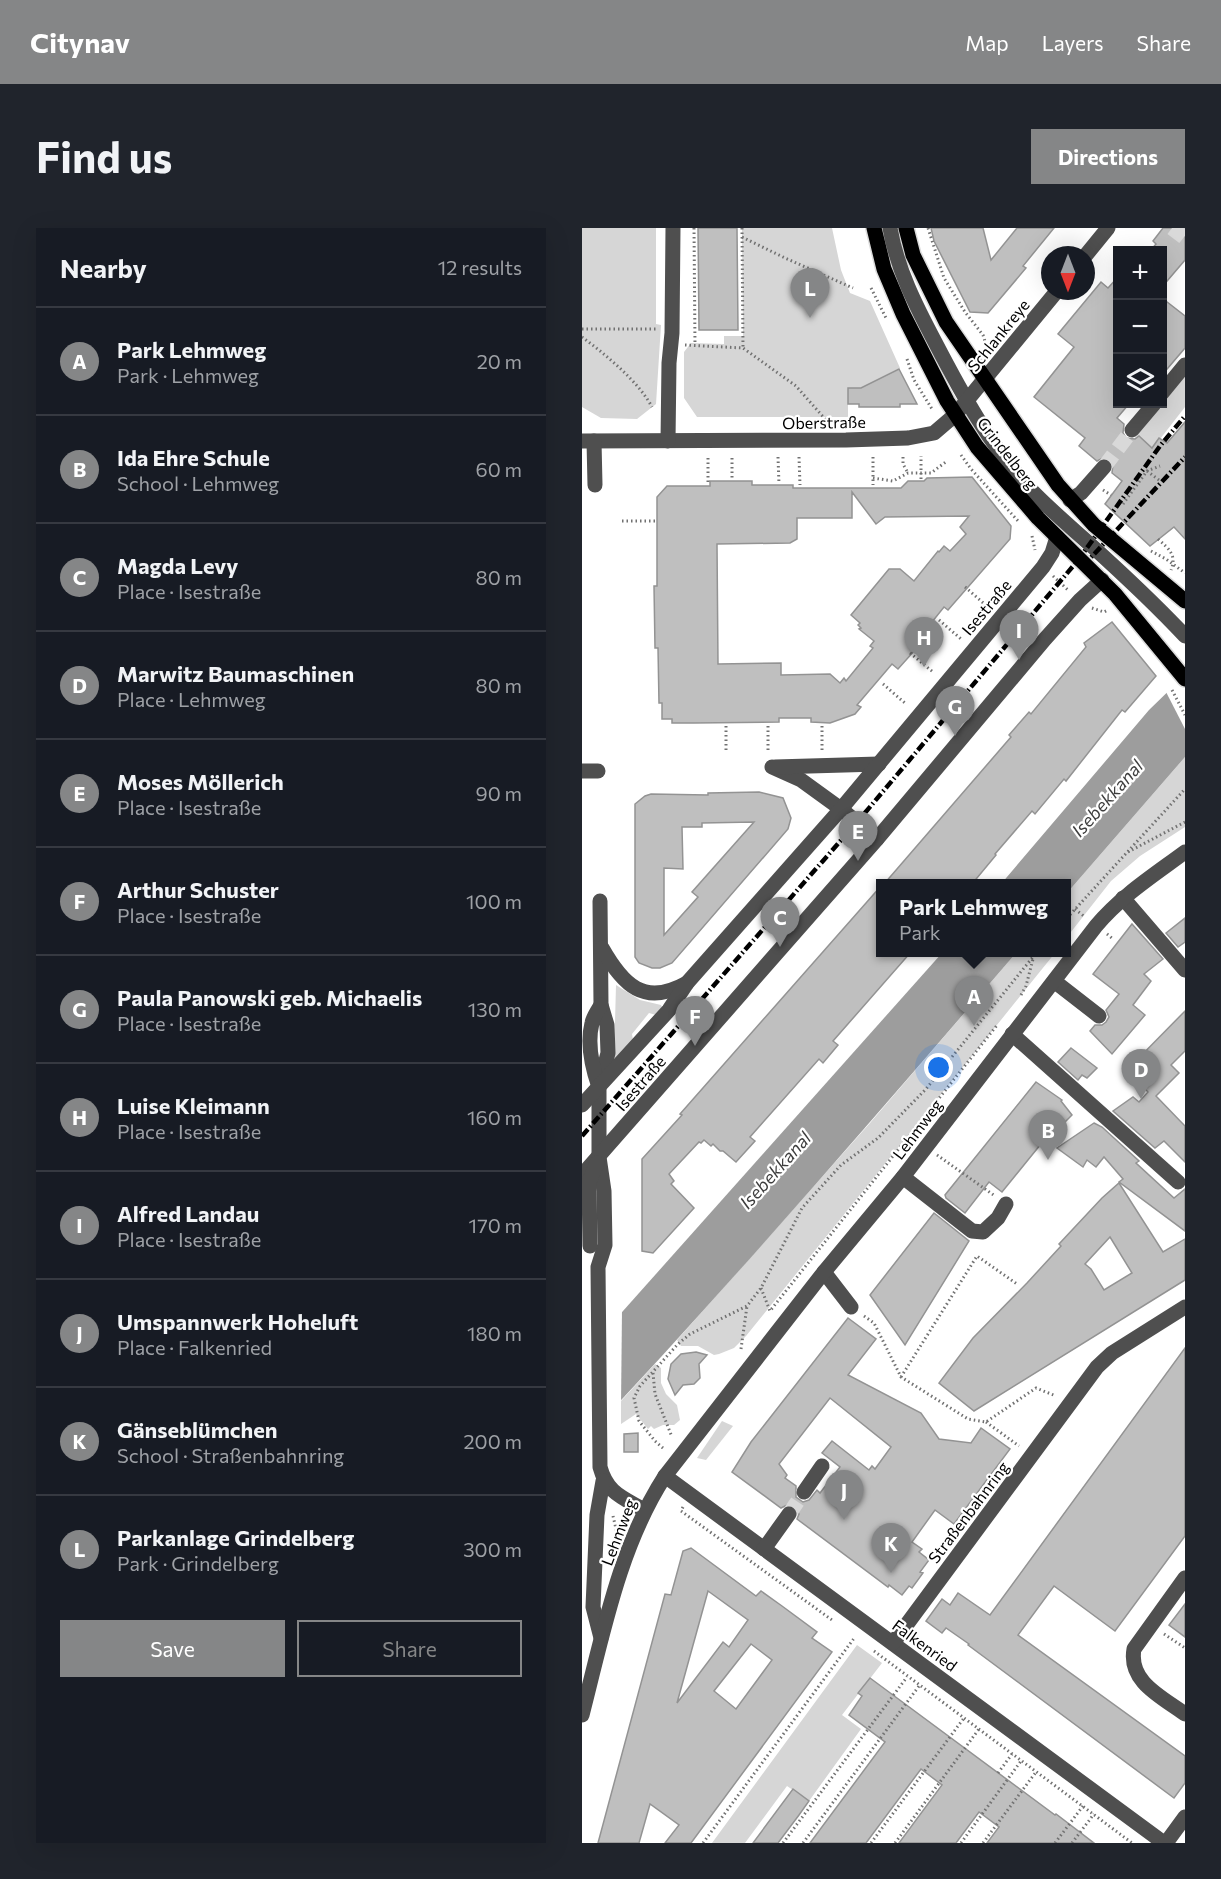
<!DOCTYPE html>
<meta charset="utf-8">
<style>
:root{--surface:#171b24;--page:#20242c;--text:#f1f3f6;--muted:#9ea1a6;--line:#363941;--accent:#858687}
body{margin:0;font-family:Commissioner,sans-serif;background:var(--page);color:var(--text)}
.controls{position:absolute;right:18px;top:18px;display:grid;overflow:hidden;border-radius:0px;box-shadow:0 6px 24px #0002}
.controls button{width:54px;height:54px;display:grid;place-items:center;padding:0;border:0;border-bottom:2px solid var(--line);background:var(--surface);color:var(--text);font:30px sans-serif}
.compass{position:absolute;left:459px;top:18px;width:54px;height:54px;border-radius:50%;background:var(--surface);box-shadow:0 6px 24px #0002;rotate:180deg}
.you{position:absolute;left:357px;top:840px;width:21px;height:21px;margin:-15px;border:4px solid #fff;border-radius:50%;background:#1a73e8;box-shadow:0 0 0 9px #1a73e833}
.badge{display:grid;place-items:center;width:39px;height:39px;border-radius:50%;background:var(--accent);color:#fff;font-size:20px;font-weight:700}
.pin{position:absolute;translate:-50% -50px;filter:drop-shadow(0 2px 3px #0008)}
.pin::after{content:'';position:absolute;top:32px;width:21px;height:18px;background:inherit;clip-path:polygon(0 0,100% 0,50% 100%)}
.popup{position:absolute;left:294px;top:651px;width:195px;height:78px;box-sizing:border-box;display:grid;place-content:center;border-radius:0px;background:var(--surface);filter:drop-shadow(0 2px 4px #0005);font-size:20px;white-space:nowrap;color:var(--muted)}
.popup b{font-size:22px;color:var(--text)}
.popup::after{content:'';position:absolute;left:50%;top:100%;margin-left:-12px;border:12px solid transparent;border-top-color:var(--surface)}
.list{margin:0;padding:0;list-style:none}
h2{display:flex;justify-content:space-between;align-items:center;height:78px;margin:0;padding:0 24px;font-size:26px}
h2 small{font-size:20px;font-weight:400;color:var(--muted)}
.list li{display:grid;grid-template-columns:39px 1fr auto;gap:18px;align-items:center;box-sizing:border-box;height:108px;padding:0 24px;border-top:2px solid var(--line)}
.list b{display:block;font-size:22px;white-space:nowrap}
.list p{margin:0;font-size:20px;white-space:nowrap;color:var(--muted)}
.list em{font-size:20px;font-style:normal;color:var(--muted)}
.actions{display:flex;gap:12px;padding:18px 24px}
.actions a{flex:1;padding:14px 0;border:2px solid var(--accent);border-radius:0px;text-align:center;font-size:21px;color:var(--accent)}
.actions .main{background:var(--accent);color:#fff}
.icon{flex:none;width:33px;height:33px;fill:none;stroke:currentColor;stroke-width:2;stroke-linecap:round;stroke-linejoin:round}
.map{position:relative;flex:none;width:603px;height:1615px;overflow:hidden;border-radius:0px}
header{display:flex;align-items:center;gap:36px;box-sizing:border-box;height:84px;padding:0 30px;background:var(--accent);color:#fff}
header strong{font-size:28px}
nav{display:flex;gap:33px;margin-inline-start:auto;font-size:21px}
.intro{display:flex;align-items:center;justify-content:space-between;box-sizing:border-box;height:144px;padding:0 36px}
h1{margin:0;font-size:42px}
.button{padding:15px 27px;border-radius:0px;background:var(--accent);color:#fff;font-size:21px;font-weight:700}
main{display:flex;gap:36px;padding:0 36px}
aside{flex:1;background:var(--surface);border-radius:0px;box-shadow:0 6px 24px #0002}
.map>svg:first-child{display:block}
.green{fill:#d6d6d6}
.water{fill:#9d9d9d}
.pier{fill:#fff}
.building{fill:#bfbfbf;stroke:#939393;stroke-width:1.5;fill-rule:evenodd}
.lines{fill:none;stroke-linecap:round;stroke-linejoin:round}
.minor-tunnel{stroke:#d9d9d9;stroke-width:15;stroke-dasharray:15 8;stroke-linecap:butt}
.major-casing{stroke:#dbdbdb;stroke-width:18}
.path{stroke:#717171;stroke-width:3;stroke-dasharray:1.5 3;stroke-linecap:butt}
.minor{stroke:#4f4f4f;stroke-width:15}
.major{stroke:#000;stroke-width:15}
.rail{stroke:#000;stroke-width:4.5;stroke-dasharray:9 3 1.5 3;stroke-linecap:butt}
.labels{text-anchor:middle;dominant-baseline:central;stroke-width:4.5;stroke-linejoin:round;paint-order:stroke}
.street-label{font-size:16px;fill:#000;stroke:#fff}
.water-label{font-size:18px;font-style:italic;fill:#3e3e3e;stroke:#fff}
</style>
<header>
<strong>Citynav</strong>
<nav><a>Map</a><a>Layers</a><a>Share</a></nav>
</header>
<div class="intro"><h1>Find us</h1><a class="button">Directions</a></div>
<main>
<aside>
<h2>Nearby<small>12 results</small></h2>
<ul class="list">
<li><span class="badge">A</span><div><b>Park Lehmweg</b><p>Park · Lehmweg</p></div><em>20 m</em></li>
<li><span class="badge">B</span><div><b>Ida Ehre Schule</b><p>School · Lehmweg</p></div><em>60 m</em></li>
<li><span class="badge">C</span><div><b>Magda Levy</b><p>Place · Isestraße</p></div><em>80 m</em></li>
<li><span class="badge">D</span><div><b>Marwitz Baumaschinen</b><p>Place · Lehmweg</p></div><em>80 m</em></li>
<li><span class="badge">E</span><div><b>Moses Möllerich</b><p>Place · Isestraße</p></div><em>90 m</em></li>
<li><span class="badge">F</span><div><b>Arthur Schuster</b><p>Place · Isestraße</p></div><em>100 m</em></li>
<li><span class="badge">G</span><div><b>Paula Panowski geb. Michaelis</b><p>Place · Isestraße</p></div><em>130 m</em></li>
<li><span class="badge">H</span><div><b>Luise Kleimann</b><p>Place · Isestraße</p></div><em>160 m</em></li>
<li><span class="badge">I</span><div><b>Alfred Landau</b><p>Place · Isestraße</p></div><em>170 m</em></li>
<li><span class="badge">J</span><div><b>Umspannwerk Hoheluft</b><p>Place · Falkenried</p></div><em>180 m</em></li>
<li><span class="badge">K</span><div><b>Gänseblümchen</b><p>School · Straßenbahnring</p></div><em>200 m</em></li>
<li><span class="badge">L</span><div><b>Parkanlage Grindelberg</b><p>Park · Grindelberg</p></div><em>300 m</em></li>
</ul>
<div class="actions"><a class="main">Save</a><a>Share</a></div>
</aside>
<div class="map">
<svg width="603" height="1615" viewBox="0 0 603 1615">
<rect width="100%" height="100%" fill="#fff"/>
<g class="green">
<polygon points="0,0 74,0 74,96 79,97 74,176 55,191 19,190 0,179"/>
<polygon points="160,0 250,0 259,42 268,65 288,73 318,140 279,160 266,160 266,189 115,189 102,170 102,124 109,115 142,116 142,108 161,108"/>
<polygon points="603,148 603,179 550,247 534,233"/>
<polygon points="603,529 603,599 558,628 529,653 485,709 485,665"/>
<polygon points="434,725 473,725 164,1108 152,1120 137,1126 132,1127 116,1118 99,1118 95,1112 288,895"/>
<polygon points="34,757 58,772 79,777 80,779 74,787 67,785 50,806 51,812 32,832"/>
<polygon points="73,1136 79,1140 79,1155 84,1166 95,1177 98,1192 92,1197 81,1197 72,1201 69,1198 66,1201 54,1186 39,1196 39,1173"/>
<polygon points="140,1193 151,1198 124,1232 115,1230"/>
<polygon points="275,1417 300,1435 260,1487 279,1501 227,1573 205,1558 163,1615 130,1615"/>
</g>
<g class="water">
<polygon points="603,447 603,529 485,665 485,656 419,656 567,482"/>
<path d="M360,725H434C292,890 150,1055 0,1214V1129Z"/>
</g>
<g class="pier">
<polygon points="603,444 603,501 583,462"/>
<polygon points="40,1081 39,1177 0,1217 0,1125"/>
</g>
<g class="building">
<polygon points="116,0 155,0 156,102 117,102"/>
<polygon points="349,0 401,0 409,32 435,0 472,0 441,38 444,40 406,85 388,84 352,13"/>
<polygon points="581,0 603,0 603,32 580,59 580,22 569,22 574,16 571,13"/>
<polygon points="536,49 536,176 547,176 535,190 542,196 541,205 544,210 553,211 557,208 570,220 577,210 585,215 603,194 603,311 592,299 568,318 523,276 540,253 530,245 531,236 529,232 523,229 515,233 497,218 503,210 452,169 492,119 476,106 519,54 526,60"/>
<polygon points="580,70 603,88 603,120 580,147"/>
<polygon points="317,141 335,176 318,176 318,179 277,179 277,176 266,176 266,160 279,160"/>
<path d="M390,249L429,298L428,311L366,382L362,379L346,399L350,403L316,441L310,436L275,477L279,479L273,486L248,495L229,494V490H197V494L112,495H90V491H80V475H77L76,420H73L72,358H75V269L85,258H128V253H170V257H211V260H319L326,253H342L345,250ZM270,264L294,296L303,289L387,288L378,299L384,306L368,323L362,318L357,324L356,323L332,353L318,341H307L269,387L278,395L276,397L279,400L277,401L292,413L288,418L291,420L264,453L262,450L258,455L248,446L199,447V435L136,436L135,316L208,315L215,311V290H270Z"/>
<polygon points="530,394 574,448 543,484 540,482 484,553 482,551 453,586 450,583 413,626 414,627 390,656 302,656 429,509 427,507 447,484 449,486 504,419 502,415"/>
<path d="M177,564L201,570L209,590L206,601L90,735L78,740H70L57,735L53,729V576L63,568L69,566L126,567V565ZM172,594L110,664L116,669L82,707V640L101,641L100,599H120V595Z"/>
<polygon points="299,658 299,724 329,724 251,813 256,817 241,835 237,831 168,909 173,913 154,934 141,923 138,923 131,916 129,918 122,912 119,915 117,914 87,946 92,953 89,956 112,980 71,1025 60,1023 60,931 100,887 98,886"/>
<polygon points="603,690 603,714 596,719 584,705"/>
<polygon points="550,696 581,731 562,746 569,753 551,777 563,787 530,826 508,803 513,797 520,797 524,794 527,789 524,782 537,766 511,746"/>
<polygon points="603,783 603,823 589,837 597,845 574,868 603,898 603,934 582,913 573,920 531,883 551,869 557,874 566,864 545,842"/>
<polygon points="489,820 515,840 505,850 500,847 496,852 476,834"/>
<polygon points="454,854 480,872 479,873 490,887 465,912 463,911 420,964 407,954 383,985 364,970 363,967"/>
<polygon points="512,895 520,899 557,933 554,935 592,970 603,961 603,1003 537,954 541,951 522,929 514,939 505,932 501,939 475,920"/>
<path d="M537,955L581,1024L603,1011V1052L392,1183L357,1155L391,1110L445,1055L479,1018L477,1016L520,970ZM528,1009L550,1045L522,1062L509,1041L503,1036Z"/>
<polygon points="352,985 387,1013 323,1117 288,1067"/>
<path d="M266,1090L294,1111L266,1147L339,1185L357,1211L389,1215L399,1200L428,1221L372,1296L353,1282L330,1314L340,1321L337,1324L347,1332L338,1344L341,1345L330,1360L327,1358L320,1367L307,1357L306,1359L215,1291L217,1286L213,1278L207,1276L199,1280L150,1244L169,1214ZM248,1170L309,1219L293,1241L290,1238L287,1242L250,1213L240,1225L258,1239L238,1265L235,1262L227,1272L221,1274L214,1269V1258L203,1250L205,1247L197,1236Z"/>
<polygon points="603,1120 603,1308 533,1403 472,1358 436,1407 603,1528 603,1555 592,1570 386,1417 387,1416 364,1400 360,1405 344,1393 360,1371 368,1377 376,1365 408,1387"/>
<polygon points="114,1124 125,1127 117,1136 118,1150 112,1156 101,1157 93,1167 86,1151 89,1136 99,1126"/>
<polygon points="56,1205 56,1224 42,1224 42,1206"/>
<path d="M109,1320L174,1368L179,1363L200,1378L235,1404L230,1410L250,1424L109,1615H83L97,1597L68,1576L57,1615H16L83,1366L89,1367L101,1323ZM126,1363L166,1392L147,1419L141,1414L95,1475ZM169,1416L190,1432L154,1481L132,1463Z"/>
<polygon points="603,1376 603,1409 587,1397"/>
<polygon points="288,1450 473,1587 474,1586 512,1615 405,1615 417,1599 397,1584 374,1615 317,1615 360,1557 339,1541 284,1615 228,1615 303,1514 267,1487 280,1468 276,1465"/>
<polygon points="211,1561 227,1573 217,1587 196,1615 171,1615"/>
</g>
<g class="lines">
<g class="minor-tunnel">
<polyline points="590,0 603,10"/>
<polyline points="522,239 550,202"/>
<polyline points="207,1286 222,1264"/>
</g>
<g class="major-casing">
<g id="major">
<polyline points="292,0 302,41 321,86 365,173 395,219 456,290 533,366 603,451"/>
<polyline points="324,0 331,27 364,94 476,257 512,297 603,373"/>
</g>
</g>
<g class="path">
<polyline points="112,0 113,117"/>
<polyline points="160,0 161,120"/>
<polyline points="346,0 362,50 383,84 401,107 406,123"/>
<polyline points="160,9 203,30 271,60"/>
<polyline points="289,60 304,90"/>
<polyline points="0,101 76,101"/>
<path d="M0,109C23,126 57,154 70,179"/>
<polyline points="103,117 161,120 214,158 244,192"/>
<polyline points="325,131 332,152 350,181"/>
<polyline points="379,227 389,241 437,294"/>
<polyline points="196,229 197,256"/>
<polyline points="217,229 218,257"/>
<polyline points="291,229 291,257"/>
<polyline points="321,229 321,236 326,245"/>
<polyline points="126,230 126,257"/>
<polyline points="150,230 150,252"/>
<polyline points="565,243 577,252"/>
<polyline points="291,250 311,253 326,245 349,245 365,233"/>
<polyline points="339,251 339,228"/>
<polyline points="521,262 529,267"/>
<polyline points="541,276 565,243 578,238"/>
<polyline points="40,293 73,293"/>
<polyline points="450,308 453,322"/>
<path d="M576,311C587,321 595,327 589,342"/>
<polyline points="569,323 584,331 603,345"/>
<polyline points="471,348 486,362"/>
<polyline points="383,359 406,379"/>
<polyline points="510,380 522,384 526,382"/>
<polyline points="357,392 379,411"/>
<polyline points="328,425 351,444"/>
<polyline points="301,456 324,476"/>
<polyline points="590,462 603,487"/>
<polyline points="144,498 144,522"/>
<polyline points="186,498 186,522"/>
<polyline points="240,498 240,523"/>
<polyline points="546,624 603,594"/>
<polyline points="493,681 503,689"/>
<polyline points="485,690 603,561"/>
<polyline points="525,706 531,711"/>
<polyline points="439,767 444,758 451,731"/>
<polyline points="355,927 413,968"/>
<polyline points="179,1060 188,1083 416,796"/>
<polyline points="282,1088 292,1095 319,1149 386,1191 404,1194 454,1160 474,1168"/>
<polyline points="159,1121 165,1078"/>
<polyline points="71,1145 73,1166 90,1209"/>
<polyline points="319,1149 395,1028 435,1056"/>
<polyline points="404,1194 437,1218"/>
<polyline points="81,1220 73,1213 57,1193 52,1170 58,1158 96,1116 108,1106 165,1078 179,1060 220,980 259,937 296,910 344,861 455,724"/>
<polyline points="101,1279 99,1283 250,1392"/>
<polyline points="31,1288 35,1305"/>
<polyline points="582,1406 603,1420"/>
<polyline points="292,1423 550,1615"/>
<polyline points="416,1545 430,1526"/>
<polyline points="121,1615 273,1409"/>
<polyline points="201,1615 325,1449"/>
<polyline points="221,1615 337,1458"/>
<polyline points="289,1615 382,1490"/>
<polyline points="313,1615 397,1501"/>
<polyline points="379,1615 439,1533"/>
<polyline points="401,1615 454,1544"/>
<polyline points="473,1615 501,1578"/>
<polyline points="490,1615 512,1586"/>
</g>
<g class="minor">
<path d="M308,0C315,41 334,78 353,114C380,166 408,217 447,260C467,281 490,300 511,319C543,348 574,377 603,408"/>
<polyline points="504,27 526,0"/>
<polyline points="580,165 603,137"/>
<polyline points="550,202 572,176"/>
<polyline points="0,213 264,212 326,210 352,205 373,187 475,63"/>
<polyline points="12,213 13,257"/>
<polyline points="86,213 87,135 90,105 91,0"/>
<polyline points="488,272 499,265 522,239"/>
<polyline points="190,539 219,552 259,581 295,611"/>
<polyline points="193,539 297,536"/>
<polyline points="0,543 16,543"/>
<polyline points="541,670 603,742"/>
<path d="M18,673L19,777L25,797L26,825L17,859V929L22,963L23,1017L16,1039L18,1239C25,1265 40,1269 62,1282"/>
<path d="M20,720C41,757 62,779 105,755"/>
<polyline points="472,753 517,788"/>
<polyline points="430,806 596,954"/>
<path d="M17,859C10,839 5,815 10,795C11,789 16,782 19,777"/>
<polyline points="0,877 87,782 105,755 259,581 461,339 470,325 475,309"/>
<polyline points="0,947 295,611 463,411 498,372 520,352"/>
<polyline points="321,949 390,1003 401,1004 416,990 424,976"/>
<polyline points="8,1018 7,954 15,935"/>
<polyline points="242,1044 269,1079"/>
<polyline points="83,1248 582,1615"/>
<polyline points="222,1264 240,1238"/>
<polyline points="182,1321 207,1286"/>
<path d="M603,1350L552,1421C546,1454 580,1469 603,1486"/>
<polyline points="19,1410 11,1379 15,1287 21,1253"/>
<polyline points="311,1415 515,1139 530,1125 603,1079"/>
<path d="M0,1487C21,1406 37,1319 83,1248L242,1044L321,949L514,698C539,668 572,647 603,624"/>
<polyline points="584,1615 603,1589"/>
</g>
<use href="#major" class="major"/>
<g class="rail">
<polyline points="501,338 603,229"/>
<polyline points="0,908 282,586 497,331 578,218 603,188"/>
</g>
</g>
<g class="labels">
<g class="street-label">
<text transform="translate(416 107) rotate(-51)">Schlankreye</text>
<text transform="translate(242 194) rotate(-1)">Oberstraße</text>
<text transform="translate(426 225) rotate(52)">Grindelberg</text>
<text transform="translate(404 379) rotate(-50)">Isestraße</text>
<text transform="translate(58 855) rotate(-49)">Isestraße</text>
<text transform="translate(335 901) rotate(-53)">Lehmweg</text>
<text transform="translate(386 1284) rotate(-53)">Straßenbahnring</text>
<text transform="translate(36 1304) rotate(-69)">Lehmweg</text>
<text transform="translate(343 1417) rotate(36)">Falkenried</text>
</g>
<g class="water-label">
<text transform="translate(525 570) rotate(-48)">Isebekkanal</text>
<text transform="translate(193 942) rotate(-48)">Isebekkanal</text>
</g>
</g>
</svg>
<div class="controls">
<button>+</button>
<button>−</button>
<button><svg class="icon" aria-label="layers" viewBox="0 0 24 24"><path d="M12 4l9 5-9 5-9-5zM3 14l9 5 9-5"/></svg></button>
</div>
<svg class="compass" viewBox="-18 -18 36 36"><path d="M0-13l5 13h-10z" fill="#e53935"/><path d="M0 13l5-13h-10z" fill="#9ea1a6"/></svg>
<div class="you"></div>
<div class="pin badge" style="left:392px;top:798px">A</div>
<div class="popup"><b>Park Lehmweg</b>Park</div>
<div class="pin badge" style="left:466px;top:932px">B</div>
<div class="pin badge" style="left:198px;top:719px">C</div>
<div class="pin badge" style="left:559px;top:871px">D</div>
<div class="pin badge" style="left:276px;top:633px">E</div>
<div class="pin badge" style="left:113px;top:818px">F</div>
<div class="pin badge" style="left:373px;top:508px">G</div>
<div class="pin badge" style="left:342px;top:439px">H</div>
<div class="pin badge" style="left:437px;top:432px">I</div>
<div class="pin badge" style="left:262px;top:1292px">J</div>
<div class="pin badge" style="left:309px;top:1345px">K</div>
<div class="pin badge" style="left:228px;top:90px">L</div>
</div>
</main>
